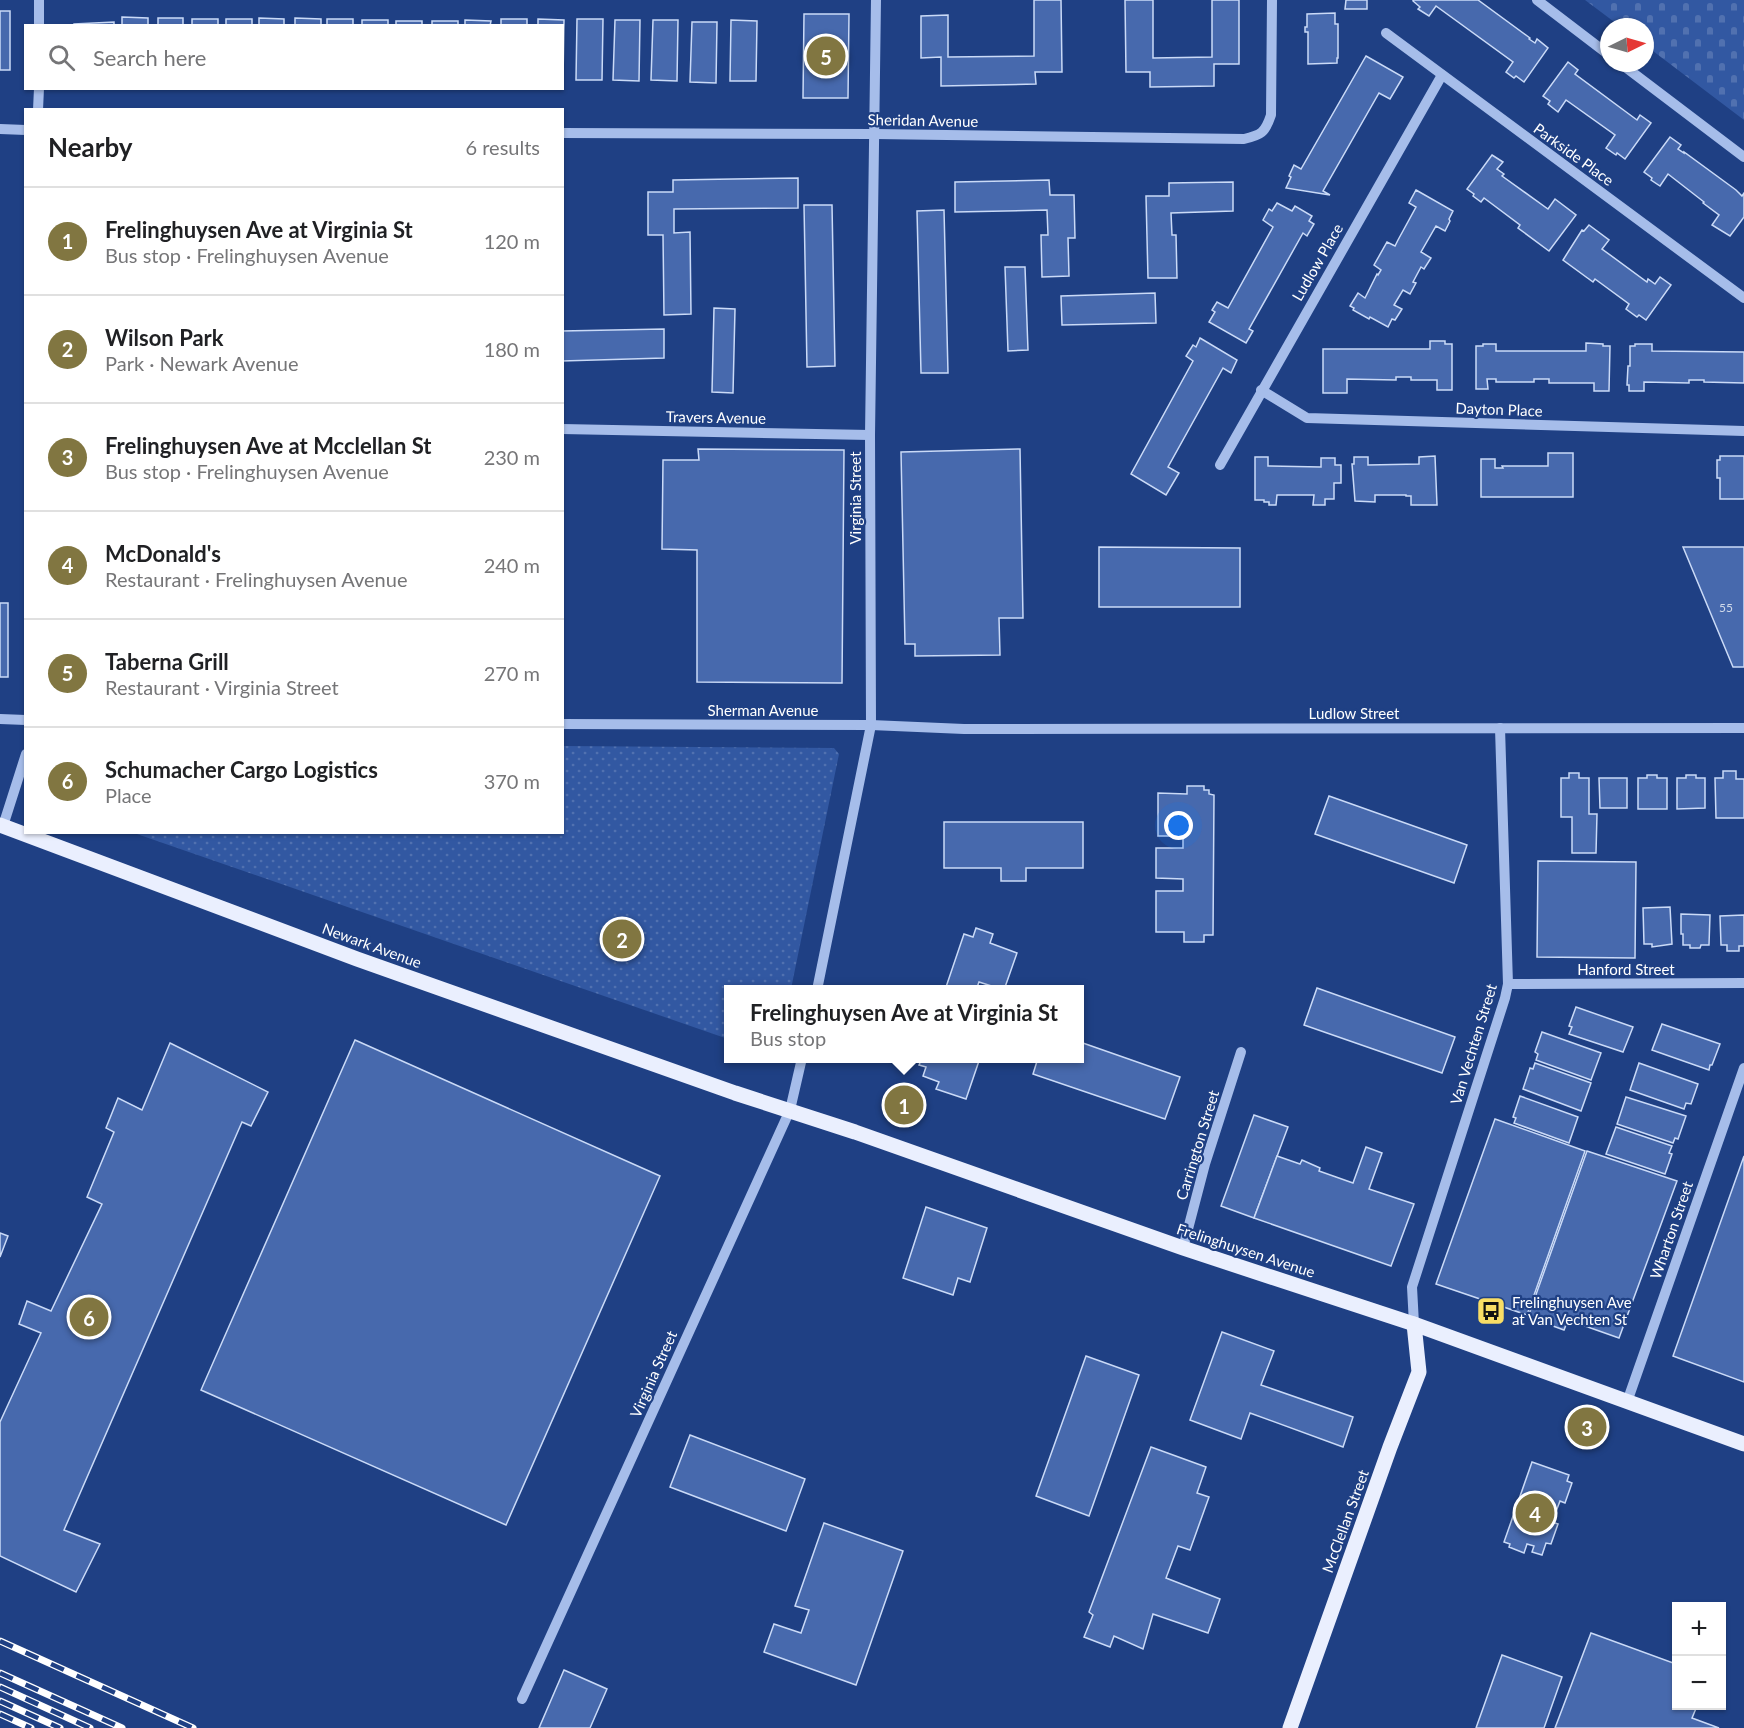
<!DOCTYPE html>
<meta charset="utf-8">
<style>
:root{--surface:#fff;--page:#f6f6f6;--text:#202124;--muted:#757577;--line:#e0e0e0;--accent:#817641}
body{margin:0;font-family:Lato,sans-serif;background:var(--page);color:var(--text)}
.controls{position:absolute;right:18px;bottom:18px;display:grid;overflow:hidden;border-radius:0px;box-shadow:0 2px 4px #0004}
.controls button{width:54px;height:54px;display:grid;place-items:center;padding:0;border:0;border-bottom:2px solid var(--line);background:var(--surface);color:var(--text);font:30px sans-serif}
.compass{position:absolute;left:1600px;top:18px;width:54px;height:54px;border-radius:50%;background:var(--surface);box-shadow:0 2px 4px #0004;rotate:85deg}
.you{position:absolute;left:1179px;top:826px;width:21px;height:21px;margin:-15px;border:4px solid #fff;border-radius:50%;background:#1a73e8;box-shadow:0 0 0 9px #1a73e833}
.badge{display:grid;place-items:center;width:39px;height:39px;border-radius:50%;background:var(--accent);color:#fff;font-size:20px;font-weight:700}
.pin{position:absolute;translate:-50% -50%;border:3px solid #fff;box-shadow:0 2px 6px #0006}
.popup{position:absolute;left:724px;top:985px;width:360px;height:78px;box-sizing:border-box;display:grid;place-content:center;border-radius:0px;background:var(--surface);filter:drop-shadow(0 2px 4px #0005);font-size:20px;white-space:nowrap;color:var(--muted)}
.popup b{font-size:22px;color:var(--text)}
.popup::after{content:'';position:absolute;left:50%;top:100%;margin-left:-12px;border:12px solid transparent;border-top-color:var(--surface)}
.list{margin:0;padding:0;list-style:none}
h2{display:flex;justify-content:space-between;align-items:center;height:78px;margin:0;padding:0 24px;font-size:26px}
h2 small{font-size:20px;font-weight:400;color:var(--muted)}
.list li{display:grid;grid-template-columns:39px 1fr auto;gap:18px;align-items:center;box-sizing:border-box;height:108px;padding:0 24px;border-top:2px solid var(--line)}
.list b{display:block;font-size:22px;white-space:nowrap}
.list p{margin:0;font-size:20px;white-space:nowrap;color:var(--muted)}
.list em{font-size:20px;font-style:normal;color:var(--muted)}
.icon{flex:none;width:33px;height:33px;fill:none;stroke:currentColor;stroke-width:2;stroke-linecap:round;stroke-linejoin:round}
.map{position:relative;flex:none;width:1744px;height:1728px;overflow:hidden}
.search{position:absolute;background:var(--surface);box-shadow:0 2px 4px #0004;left:24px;top:24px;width:540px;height:66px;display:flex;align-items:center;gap:15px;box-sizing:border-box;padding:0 21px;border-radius:0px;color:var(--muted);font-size:22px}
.panel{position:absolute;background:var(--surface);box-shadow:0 2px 4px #0004;left:24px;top:108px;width:540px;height:726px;border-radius:0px}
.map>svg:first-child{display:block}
.cemetery{fill:url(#cemetery-stones)}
.park{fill:url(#park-dots)}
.building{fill:#4769ad;stroke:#cadaf7;stroke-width:1.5}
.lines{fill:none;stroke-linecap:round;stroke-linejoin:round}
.minor{stroke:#a6bdea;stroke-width:10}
.major{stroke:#eaeffe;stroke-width:15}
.rail-casing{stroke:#fff;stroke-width:7}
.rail{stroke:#1f4084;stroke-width:4.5;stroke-dasharray:14;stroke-linecap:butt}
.labels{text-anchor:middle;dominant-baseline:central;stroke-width:4.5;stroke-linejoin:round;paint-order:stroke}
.number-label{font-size:12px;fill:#d1daea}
.street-label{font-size:15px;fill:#fff;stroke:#1f4084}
.poi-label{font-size:15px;fill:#fff;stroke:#1f4084;text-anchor:start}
</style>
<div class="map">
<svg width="1744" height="1728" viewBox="0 0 1744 1728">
<defs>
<pattern id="cemetery-stones" width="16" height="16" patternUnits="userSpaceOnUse" patternTransform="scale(1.5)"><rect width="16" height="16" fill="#3258a2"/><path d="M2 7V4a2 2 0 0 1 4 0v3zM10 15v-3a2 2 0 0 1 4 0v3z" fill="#5171b0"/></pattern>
<pattern id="park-dots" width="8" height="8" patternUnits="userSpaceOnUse" patternTransform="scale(1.5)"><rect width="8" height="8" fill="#3258a2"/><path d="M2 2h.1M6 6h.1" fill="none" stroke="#5171b0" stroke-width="1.8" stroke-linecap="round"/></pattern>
</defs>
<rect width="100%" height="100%" fill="#1f4084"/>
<polygon class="cemetery" points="1585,0 1744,0 1744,120 1645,45 1645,27 1621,27"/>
<polygon class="park" points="563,746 834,748 839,754 791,989 728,990 728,1039 134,833 562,832"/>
<g class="building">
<polygon points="1034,0 1061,0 1062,72 1035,72 1036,84 941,86 941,57 921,58 921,16 948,15 948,57 1034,56"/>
<polygon points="1125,0 1153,0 1153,58 1212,57 1212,0 1239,0 1239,64 1214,64 1214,86 1150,87 1150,72 1126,72"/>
<polygon points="1346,0 1367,0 1367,9 1345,9"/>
<polygon points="1413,0 1478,0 1530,38 1529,39 1535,43 1537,39 1548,48 1524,82 1516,76 1514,78 1506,72 1513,62 1436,6 1429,16 1418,9 1420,7 1413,1"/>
<rect x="0" y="11" width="10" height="59"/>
<polygon points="1335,13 1335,24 1338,24 1338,58 1337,58 1337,63 1308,64 1308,32 1305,32 1305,27 1307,27 1307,14"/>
<polygon points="804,14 849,14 848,98 803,98"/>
<polygon points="122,17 148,18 148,26 122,26"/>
<rect x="158" y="18" width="25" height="8"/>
<polygon points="259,18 284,19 284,26 259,26"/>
<polygon points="295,18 321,19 321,26 295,26"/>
<rect x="192" y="19" width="26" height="7"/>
<rect x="226" y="19" width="26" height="7"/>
<rect x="327" y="19" width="26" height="7"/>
<rect x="501" y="19" width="26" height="7"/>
<polygon points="538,19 564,20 563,80 562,26 538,26"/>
<polygon points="577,19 603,19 602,80 576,80"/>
<rect x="362" y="20" width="26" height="6"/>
<polygon points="465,20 491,21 490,26 465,26"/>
<polygon points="615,20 640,20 639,81 613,80"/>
<polygon points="653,20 678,20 677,81 651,80"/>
<polygon points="731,20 757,21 756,81 730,81"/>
<rect x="396" y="21" width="26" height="5"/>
<rect x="432" y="21" width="26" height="5"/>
<polygon points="114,22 114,26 74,26 74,24"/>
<polygon points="692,22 717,22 716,83 690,82"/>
<polygon points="1366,56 1403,77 1390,99 1379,93 1323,191 1330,195 1286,188 1291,177 1289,176 1294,165 1301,169"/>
<polygon points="1568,62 1578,70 1575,74 1637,120 1640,115 1651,123 1625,159 1617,153 1616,155 1606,148 1615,135 1566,100 1558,112 1548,104 1550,101 1543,96"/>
<polygon points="1670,137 1681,145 1678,149 1684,153 1684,152 1736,190 1742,196 1744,193 1744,217 1730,236 1712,225 1719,215 1703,203 1704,202 1668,174 1660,186 1651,180 1652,178 1644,172"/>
<polygon points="1492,155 1503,162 1497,169 1504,174 1502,176 1548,209 1555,199 1576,215 1549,251 1518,228 1520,225 1484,198 1481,202 1473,196 1474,194 1467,189"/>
<polygon points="798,178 798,208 674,209 674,233 690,232 691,314 664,315 663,235 648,235 648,192 673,192 673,180"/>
<polygon points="1049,180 1050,195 1074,195 1075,238 1068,238 1069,276 1042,277 1041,235 1048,235 1047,210 955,212 955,182"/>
<polygon points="1233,182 1233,211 1171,213 1172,235 1176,235 1177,278 1148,278 1146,196 1169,196 1169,183"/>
<polygon points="1416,190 1453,211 1449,219 1450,221 1445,231 1436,226 1421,252 1431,258 1424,269 1421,267 1413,282 1416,283 1410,294 1403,290 1394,305 1402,309 1395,320 1392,319 1388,327 1370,317 1369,319 1353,310 1354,308 1350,306 1358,293 1365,298 1377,274 1378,275 1381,270 1374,265 1387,242 1395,246 1398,240 1416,207 1409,203"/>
<polygon points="1277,203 1292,211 1295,206 1312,216 1309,221 1314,224 1307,236 1303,233 1249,329 1253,331 1246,343 1209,322 1215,312 1212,310 1217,302 1228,308 1273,227 1263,220 1269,209 1272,211"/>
<polygon points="804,205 832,205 835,366 807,367"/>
<polygon points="944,210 948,373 921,373 917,211"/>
<polygon points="1589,225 1609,240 1602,249 1647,282 1648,279 1655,284 1660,277 1671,285 1646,320 1639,315 1637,317 1626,309 1629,304 1595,279 1593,282 1563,260 1582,230 1584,231"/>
<polygon points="1005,267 1025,267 1028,350 1008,351"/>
<polygon points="1155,293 1156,323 1062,325 1061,296"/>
<polygon points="714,308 735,309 733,393 712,392"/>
<polygon points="664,329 664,358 562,361 562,331"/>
<polygon points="1200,338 1237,360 1231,373 1223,368 1168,467 1179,473 1166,495 1131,474 1193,361 1186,356 1193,345 1196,347"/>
<polygon points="1430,341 1445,341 1445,344 1452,344 1452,390 1437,390 1437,380 1411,380 1411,377 1396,377 1396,380 1347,379 1347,393 1323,393 1323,349 1430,349"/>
<polygon points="1586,343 1603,344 1603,346 1610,346 1609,391 1594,391 1594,383 1549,383 1549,379 1534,379 1534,382 1496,382 1496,379 1487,379 1488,389 1476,389 1476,346 1483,346 1483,344 1496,344 1496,351 1586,351"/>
<polygon points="1635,344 1652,344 1652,351 1744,352 1744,383 1704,382 1704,380 1689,380 1689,383 1644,382 1644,391 1629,391 1629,385 1627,385 1628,366 1630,366 1630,346 1635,346"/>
<polygon points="698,449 844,450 842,683 697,682 697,550 662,549 663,460 699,460"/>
<polygon points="1020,449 1023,618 999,618 1000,655 915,656 915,644 905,644 901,452"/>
<polygon points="1548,453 1573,453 1573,497 1481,497 1481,459 1495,459 1495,468 1503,468 1502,466 1548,466"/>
<polygon points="1435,456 1437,505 1411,505 1411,496 1406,496 1406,495 1375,495 1375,502 1355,501 1352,464 1354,464 1354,457 1368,457 1368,465 1419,464 1419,457"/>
<polygon points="1720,456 1744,456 1744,499 1720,499 1720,478 1717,478 1717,460 1720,460"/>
<polygon points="1255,457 1268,457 1268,466 1321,467 1321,458 1335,458 1335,465 1341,465 1341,483 1334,483 1334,499 1325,499 1325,505 1313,505 1314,495 1277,495 1276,505 1269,505 1269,502 1264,502 1264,500 1255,500"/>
<polygon points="1099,547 1240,548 1240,607 1099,607"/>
<polygon points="1683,547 1744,547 1744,667 1733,667"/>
<rect x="0" y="603" width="8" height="74"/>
<polygon points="1723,771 1736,771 1736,779 1744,779 1744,818 1716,818 1715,778 1723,778"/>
<polygon points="1569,773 1579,773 1579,778 1589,778 1589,814 1597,814 1596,853 1572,853 1572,817 1561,817 1561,778 1569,778"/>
<polygon points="1647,775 1657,775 1657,778 1667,778 1667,809 1638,809 1638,778 1647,778"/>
<polygon points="1686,775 1696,775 1696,778 1705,778 1705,808 1677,809 1677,778 1686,778"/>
<polygon points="1599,778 1627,778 1627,808 1600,808"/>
<polygon points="1187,786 1204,786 1204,790 1209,790 1209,794 1214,795 1213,935 1204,935 1204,942 1184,942 1184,932 1156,932 1156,891 1183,891 1183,879 1156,878 1156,848 1183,848 1183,836 1158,836 1158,793 1187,794"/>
<polygon points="1329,796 1467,845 1454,883 1315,834"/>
<polygon points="944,822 1083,822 1083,868 1026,868 1026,881 1001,881 1001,868 944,868"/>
<polygon points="1538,861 1636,862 1635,958 1537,957"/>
<polygon points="1670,907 1672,944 1652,947 1652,944 1644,944 1643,908"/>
<polygon points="1681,914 1710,915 1709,945 1701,945 1700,948 1690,948 1690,945 1683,945 1683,934 1681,934"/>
<polygon points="1744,915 1744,946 1739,946 1739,951 1727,951 1727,945 1721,945 1720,916"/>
<polygon points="976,928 993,934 990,943 1017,953 1004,990 979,982 976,990 945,990 964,934 973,937"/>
<polygon points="1317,988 1455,1037 1442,1073 1304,1025"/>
<polygon points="1576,1007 1633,1027 1623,1052 1569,1034 1572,1027 1569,1026"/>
<polygon points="1662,1024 1720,1044 1712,1065 1710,1065 1709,1070 1652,1050"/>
<polygon points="1542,1032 1601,1053 1591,1080 1536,1060 1538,1054 1535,1052"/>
<polygon points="355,1040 660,1176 506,1525 201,1390"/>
<polygon points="1080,1042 1180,1077 1165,1119 1033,1074 1038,1058 1080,1058"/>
<polygon points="170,1043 268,1092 251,1126 242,1122 64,1530 100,1544 76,1592 0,1556 0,1422 41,1333 19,1324 27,1301 51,1311 102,1204 87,1197 114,1132 106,1128 118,1098 142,1110"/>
<polygon points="922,1058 980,1058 966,1099 936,1089 939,1082 923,1076 926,1067 919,1065"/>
<polygon points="1535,1063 1591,1083 1581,1111 1523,1089 1530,1068 1533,1069"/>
<polygon points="1639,1063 1698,1084 1691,1104 1686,1103 1684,1109 1630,1090"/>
<polygon points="1520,1096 1578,1117 1569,1143 1514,1123 1516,1118 1513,1117"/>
<polygon points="1626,1097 1686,1116 1678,1139 1675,1138 1673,1143 1617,1124"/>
<polygon points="1254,1115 1288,1127 1254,1218 1221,1206"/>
<polygon points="1495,1119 1585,1151 1527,1315 1436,1284"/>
<polygon points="1616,1127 1672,1146 1669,1153 1672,1154 1665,1174 1606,1154"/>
<polygon points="1366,1147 1382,1153 1369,1189 1414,1204 1391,1266 1254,1218 1277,1156 1300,1164 1302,1160 1320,1168 1319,1171 1353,1183"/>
<polygon points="1587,1151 1677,1181 1619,1338 1568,1320 1564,1330 1528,1317"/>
<polygon points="1744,1156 1744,1382 1673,1356"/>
<polygon points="926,1207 987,1228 970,1282 958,1278 953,1295 903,1278"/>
<polygon points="0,1233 8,1236 0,1257"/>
<polygon points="1222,1332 1274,1351 1261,1385 1353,1417 1343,1447 1250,1413 1241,1439 1190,1420"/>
<polygon points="1086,1356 1139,1375 1089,1516 1036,1496"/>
<polygon points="690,1435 805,1479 786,1531 670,1487"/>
<polygon points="1151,1447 1206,1467 1197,1493 1209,1497 1190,1550 1178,1546 1166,1578 1220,1599 1208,1633 1153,1614 1143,1649 1114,1636 1110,1647 1084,1637 1093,1615 1089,1612"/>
<polygon points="1532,1462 1569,1475 1567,1481 1572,1483 1565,1503 1560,1501 1552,1522 1558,1524 1551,1544 1546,1543 1542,1555 1532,1552 1534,1546 1527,1544 1524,1553 1509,1547 1510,1544 1504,1542"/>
<polygon points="824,1523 903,1551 856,1685 764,1652 774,1624 801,1633 809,1610 795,1606"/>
<polygon points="1591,1633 1676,1664 1676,1706 1697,1706 1692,1718 1719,1728 1555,1728"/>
<polygon points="1502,1655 1562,1677 1544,1728 1476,1728"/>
<polygon points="564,1670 607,1689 590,1728 539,1728"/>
</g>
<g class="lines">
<g class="minor">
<polyline points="1537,0 1609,55"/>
<polyline points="39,26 39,0"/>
<polyline points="1386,33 1744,298"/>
<polyline points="1620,63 1744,157"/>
<polyline points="38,110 39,88"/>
<polyline points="0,129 26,130"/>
<path d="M562,133L875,134L1244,139C1261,135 1265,133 1271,115L1272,0"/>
<polyline points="1261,390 1307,418 1744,431"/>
<polyline points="562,429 870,435"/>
<polyline points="1220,465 1442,75"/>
<polyline points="0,719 26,720"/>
<polyline points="562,724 871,725 964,729 1744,728"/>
<polyline points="3,826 26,754"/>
<polyline points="1508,984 1744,983"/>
<polyline points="817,990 871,725 870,435 876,0"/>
<polyline points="1183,1248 1205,1164 1241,1052"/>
<polyline points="1414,1324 1412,1287 1505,998 1508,984 1500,728"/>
<polyline points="1627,1402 1744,1068"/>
<polyline points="522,1699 790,1110 802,1058"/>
</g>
<g class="major">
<polyline points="0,825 357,959 735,1093 855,1132 1183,1248 1414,1324 1744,1444"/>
<polyline points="1290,1728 1390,1447 1419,1372 1414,1324"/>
</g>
<g class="rail-casing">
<g id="rail">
<polyline points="0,1641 193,1728"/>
<polyline points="0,1673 122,1728"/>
<polyline points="0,1687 90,1728"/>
<polyline points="0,1701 60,1728"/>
<polyline points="0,1714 31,1728"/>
</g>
</g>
<use href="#rail" class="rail"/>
</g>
<defs>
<g id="bus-square" transform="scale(1.5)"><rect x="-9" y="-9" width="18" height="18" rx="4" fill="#f8dd65" stroke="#1f4084"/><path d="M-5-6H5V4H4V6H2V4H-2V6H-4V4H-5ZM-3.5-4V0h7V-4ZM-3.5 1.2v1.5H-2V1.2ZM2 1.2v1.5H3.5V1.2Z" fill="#111"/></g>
</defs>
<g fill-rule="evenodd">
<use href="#bus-square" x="1491" y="1311"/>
</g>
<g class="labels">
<g class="number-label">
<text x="1726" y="607">55</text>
</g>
<g class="street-label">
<text transform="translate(923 120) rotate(1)">Sheridan Avenue</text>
<text transform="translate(1574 154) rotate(36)">Parkside Place</text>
<text transform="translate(1317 262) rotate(-60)">Ludlow Place</text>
<text transform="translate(1499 409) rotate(2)">Dayton Place</text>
<text transform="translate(716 417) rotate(1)">Travers Avenue</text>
<text transform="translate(855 498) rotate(-90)">Virginia Street</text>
<text x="763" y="710">Sherman Avenue</text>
<text x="1354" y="713">Ludlow Street</text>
<text transform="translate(372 945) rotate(20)">Newark Avenue</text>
<text x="1626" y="969">Hanford Street</text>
<text transform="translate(1473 1044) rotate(-73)">Van Vechten Street</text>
<text transform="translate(1197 1145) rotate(-73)">Carrington Street</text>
<text transform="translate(1671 1230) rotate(-71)">Wharton Street</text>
<text transform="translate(1246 1250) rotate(18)">Frelinghuysen Avenue</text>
<text transform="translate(653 1374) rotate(-66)">Virginia Street</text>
<text transform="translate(1345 1521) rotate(-70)">McClellan Street</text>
</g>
<g class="poi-label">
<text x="1512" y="1302">Frelinghuysen Ave<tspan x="1512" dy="17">at Van Vechten St</tspan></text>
</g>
</g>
</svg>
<div class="controls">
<button>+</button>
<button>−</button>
</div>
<svg class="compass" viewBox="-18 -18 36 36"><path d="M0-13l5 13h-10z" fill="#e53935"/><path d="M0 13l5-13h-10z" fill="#757577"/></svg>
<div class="you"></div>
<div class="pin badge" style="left:904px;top:1105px">1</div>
<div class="popup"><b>Frelinghuysen Ave at Virginia St</b>Bus stop</div>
<div class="pin badge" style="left:622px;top:939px">2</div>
<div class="pin badge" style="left:1587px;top:1427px">3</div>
<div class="pin badge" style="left:1535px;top:1513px">4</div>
<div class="pin badge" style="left:826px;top:56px">5</div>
<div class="pin badge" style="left:89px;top:1317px">6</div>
<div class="search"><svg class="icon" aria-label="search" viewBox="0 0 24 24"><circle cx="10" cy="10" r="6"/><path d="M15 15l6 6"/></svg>Search here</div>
<section class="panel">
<h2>Nearby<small>6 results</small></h2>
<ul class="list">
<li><span class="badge">1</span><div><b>Frelinghuysen Ave at Virginia St</b><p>Bus stop · Frelinghuysen Avenue</p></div><em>120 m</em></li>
<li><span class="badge">2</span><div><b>Wilson Park</b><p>Park · Newark Avenue</p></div><em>180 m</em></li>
<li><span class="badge">3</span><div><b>Frelinghuysen Ave at Mcclellan St</b><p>Bus stop · Frelinghuysen Avenue</p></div><em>230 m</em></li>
<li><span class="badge">4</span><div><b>McDonald's</b><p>Restaurant · Frelinghuysen Avenue</p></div><em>240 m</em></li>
<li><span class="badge">5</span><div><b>Taberna Grill</b><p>Restaurant · Virginia Street</p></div><em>270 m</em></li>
<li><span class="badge">6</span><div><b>Schumacher Cargo Logistics</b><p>Place</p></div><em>370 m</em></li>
</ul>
</section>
</div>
